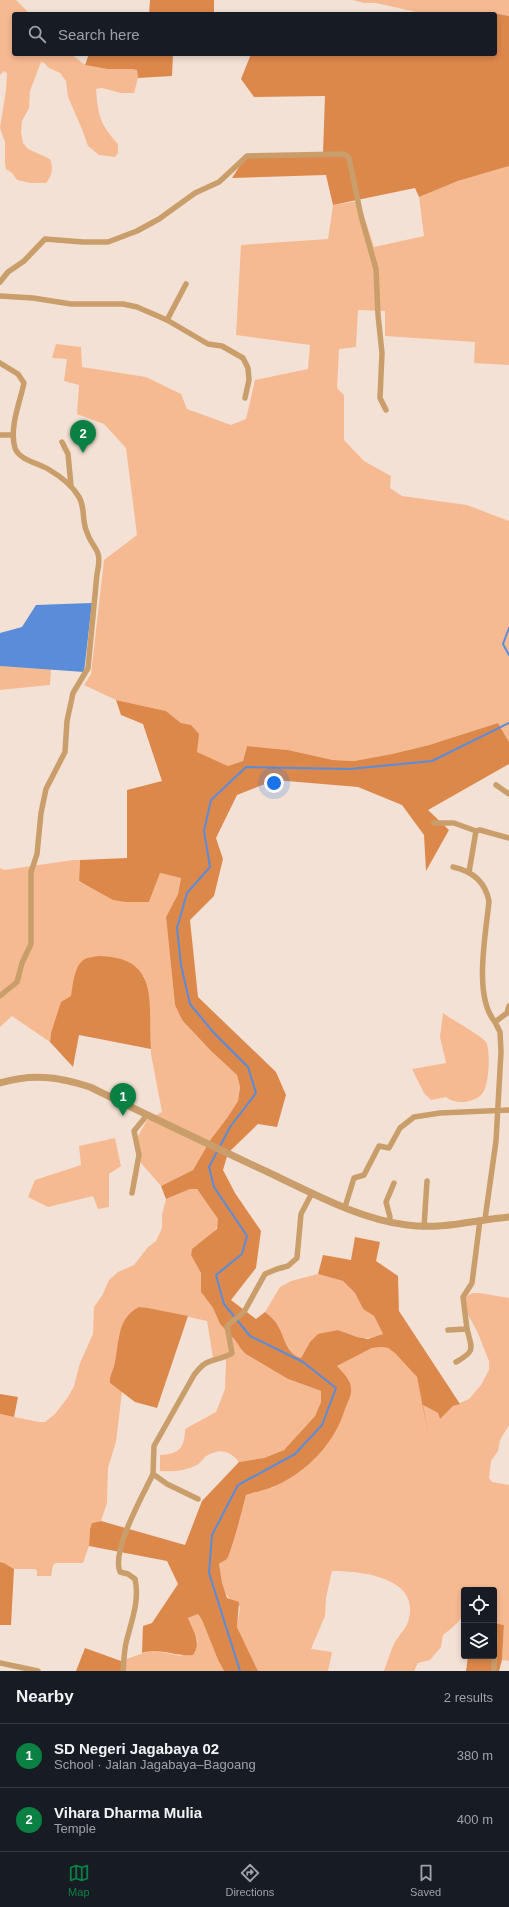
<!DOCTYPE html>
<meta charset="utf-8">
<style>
:root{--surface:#171b24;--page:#20242c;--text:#f1f3f6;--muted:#9ea1a6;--line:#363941;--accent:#0b8043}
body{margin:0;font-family:Helvetica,sans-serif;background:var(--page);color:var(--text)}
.controls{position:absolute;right:12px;bottom:12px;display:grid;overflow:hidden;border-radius:4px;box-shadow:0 2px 6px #0003}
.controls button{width:36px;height:36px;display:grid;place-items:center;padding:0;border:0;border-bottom:1px solid var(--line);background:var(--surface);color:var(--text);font:20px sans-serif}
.you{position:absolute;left:274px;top:783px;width:14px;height:14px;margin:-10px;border:3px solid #fff;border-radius:50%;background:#1a73e8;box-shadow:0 0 0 6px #1a73e833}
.badge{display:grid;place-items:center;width:26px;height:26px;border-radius:50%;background:var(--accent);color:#fff;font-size:13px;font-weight:700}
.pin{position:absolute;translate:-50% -33px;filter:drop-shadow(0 1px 2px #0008)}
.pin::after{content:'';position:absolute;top:21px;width:14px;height:12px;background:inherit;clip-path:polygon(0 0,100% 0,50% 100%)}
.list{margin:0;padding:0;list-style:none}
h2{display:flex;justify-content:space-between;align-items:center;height:52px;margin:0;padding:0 16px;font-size:17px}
h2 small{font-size:13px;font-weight:400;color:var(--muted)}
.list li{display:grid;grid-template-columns:26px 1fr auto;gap:12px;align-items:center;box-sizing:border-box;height:64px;padding:0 16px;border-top:1px solid var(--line)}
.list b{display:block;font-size:15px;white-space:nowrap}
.list p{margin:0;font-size:13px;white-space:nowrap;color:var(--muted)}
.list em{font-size:13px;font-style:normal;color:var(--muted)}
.icon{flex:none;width:22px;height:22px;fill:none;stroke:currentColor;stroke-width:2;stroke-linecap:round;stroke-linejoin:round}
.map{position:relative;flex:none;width:509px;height:1671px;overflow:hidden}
.search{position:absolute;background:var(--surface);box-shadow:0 2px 6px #0003;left:12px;right:12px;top:12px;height:44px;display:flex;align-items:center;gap:10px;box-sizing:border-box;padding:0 14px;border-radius:4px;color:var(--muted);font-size:15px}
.sheet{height:180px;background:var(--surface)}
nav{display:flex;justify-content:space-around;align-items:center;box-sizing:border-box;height:56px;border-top:1px solid var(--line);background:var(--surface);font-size:11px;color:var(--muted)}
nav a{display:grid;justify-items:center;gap:2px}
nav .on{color:var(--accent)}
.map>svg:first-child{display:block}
.green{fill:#f6ba92}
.forest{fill:#dd884b}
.water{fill:#598cd9}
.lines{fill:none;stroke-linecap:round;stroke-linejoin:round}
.stream{stroke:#598cd9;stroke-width:2}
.minor{stroke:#c99e6b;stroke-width:5.5}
.tertiary{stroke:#c99e6b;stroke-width:7}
</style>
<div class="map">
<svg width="509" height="1671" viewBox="0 0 509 1671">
<rect width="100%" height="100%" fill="#f4e1d5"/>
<g class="green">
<path d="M0,0H16L27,11V14H14V54H71L85,65L107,69H131L137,70L138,78L134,93H121L102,88L96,89C98,116 100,124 118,144V153L115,157L99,155L88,146L82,129L68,97L66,81L60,73L49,68L44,63L41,62L30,91L29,108L22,121L21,132L23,143L28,149L50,159C54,168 52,176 46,183H30L17,180L12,173L6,169L5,164V142L0,128L6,90L7,73L4,71L0,75Z"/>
<polygon points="353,0 509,0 509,16 489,12 466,14 425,14 376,3 364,3"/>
<polygon points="509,166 509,365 474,363 475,342 385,336 385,311 358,310 356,347 339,349 337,388 344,395 344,440 364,461 391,476 390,488 402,496 467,505 509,521 509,742 498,723 429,745 392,754 354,761 333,760 288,750 247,746 243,761 228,766 196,752 191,725 181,723 166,711 116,700 84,685 91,674 104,560 137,535 126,448 104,424 77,414 79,385 64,381 67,359 52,358 56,344 81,347 82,367 146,377 181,394 187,409 231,425 246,419 255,380 308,369 310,345 236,335 241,245 328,239 333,205 359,201 374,247 424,236 419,197 458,181"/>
<polygon points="0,666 51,669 50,685 0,690"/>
<polygon points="73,860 80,860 79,882 149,902 160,873 181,878 178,894 166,917 175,1005 182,1020 211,1051 237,1075 240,1087 238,1101 227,1118 211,1139 193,1170 161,1186 141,1163 137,1138 147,1120 162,1112 151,1054 150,1012 144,976 76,973 71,996 51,1033 50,1042 12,1016 0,1027 0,868 4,870"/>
<path d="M443,1013C451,1019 482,1036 486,1042C491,1050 489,1087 482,1094C474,1103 455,1105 446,1097L431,1100L424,1093L412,1069L446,1063L440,1037Z"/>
<polygon points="115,1138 121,1166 109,1174 109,1207 98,1209 93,1196 48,1207 28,1197 35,1180 81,1165 79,1146"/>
<path d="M190,1189H197L218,1219C220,1238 195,1239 191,1255L201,1273V1292L213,1308L220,1324L235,1340L241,1349L288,1379L321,1391V1402L315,1416L284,1450L264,1458L239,1462C229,1450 220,1448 206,1456C203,1459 200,1463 197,1465C185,1471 173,1472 160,1471V1455C179,1454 185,1448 185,1429L216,1412L225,1389L226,1360L225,1358H213L207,1321L148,1308L119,1334L115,1364L110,1378V1383L122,1392L116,1442L108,1468L107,1503L101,1521L92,1523L90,1529L89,1546L83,1563H56L53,1565L51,1576H37V1571L35,1569H14L4,1563L0,1562V1414L39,1422H45L55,1414L68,1397L74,1386L80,1363L93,1334L94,1307L103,1294L109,1280L118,1272L134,1265L148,1247L156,1241L162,1228V1215L166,1199Z"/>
<path d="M318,1274L343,1281L355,1293L363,1309L374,1316L383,1334C365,1342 356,1337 338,1330L310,1342L301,1358C286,1354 285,1337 278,1326C275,1320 270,1316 265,1312L280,1287L291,1281Z"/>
<path d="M472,1293H479L509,1298V1425L500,1440L498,1451L491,1461L489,1478L492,1482L509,1485V1661L502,1660L504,1625L494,1623V1590H464C464,1617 465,1618 443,1635L441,1647L430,1660L418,1663L414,1671H384C388,1661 391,1648 397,1639C401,1633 408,1626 409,1618C419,1577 360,1571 332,1571L326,1598L325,1616L311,1649L332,1652L328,1671H258L237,1627L240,1607C221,1594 222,1586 219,1565C221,1562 224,1561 227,1559C231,1554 244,1504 246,1495L274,1487L349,1380L337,1366L372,1348L382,1347L388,1348L396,1353L417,1377L423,1405L438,1413L440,1419L453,1406L469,1399L481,1385L489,1370V1361L477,1331L464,1308V1298Z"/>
<polygon points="198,1614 202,1620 218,1660 224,1671 121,1671 121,1661 152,1650 181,1656 198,1642 188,1618"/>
</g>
<g class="forest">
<polygon points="150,0 214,0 214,14 149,14"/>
<polygon points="489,12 509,16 509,166 458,181 419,197 415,188 333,205 326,175 232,178 245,158 323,153 325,96 254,97 241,79 251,54 495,54 495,14 466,14"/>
<polygon points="89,54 173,54 172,76 138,78 137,70 131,69 107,69 85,65"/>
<path d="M116,700L166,711L181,723L191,725L199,734L197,752L228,766L243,761L247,746L288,750L333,760L354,761L392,754L429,745L498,723L509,742V764L428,810L449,830L426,871L424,835L402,805L358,787L275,780L237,795L216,838L223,859L214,896L190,920L198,997L276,1072L286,1095L277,1127L258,1124L228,1153L223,1170L235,1193L261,1231L256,1268L231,1300L256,1319L265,1312C270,1316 275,1320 278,1326C285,1337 286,1354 301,1358L310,1342L318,1334L338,1330L357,1337L368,1339L383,1334L374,1316L363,1309L355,1293L343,1281L318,1274L323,1255L351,1260L355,1237L380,1242L376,1261L398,1276L399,1311L460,1404L453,1406L440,1419L438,1413L423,1405L428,1433L417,1377L395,1353L388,1348L382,1347L372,1348L337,1366C343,1373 351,1379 351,1389C352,1395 347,1403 345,1409C335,1443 307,1472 275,1486C266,1490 255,1492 246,1495C244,1504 231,1554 227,1559C225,1561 221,1562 219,1564L222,1583L227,1598L239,1602L237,1627L258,1671H224L218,1660L202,1620L198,1614L188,1618C193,1631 202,1642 193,1655C175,1657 159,1647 142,1653L143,1626L152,1623L178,1584L167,1561L89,1546L90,1529L92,1523L101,1521L185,1545L202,1501L239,1462L264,1458L284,1450L315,1416L321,1402V1391L288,1379L246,1354L241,1349L235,1340L220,1324L213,1308L201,1292V1273L191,1255L192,1249L217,1229L218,1219L197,1189H190L166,1199L161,1186L193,1170L211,1139L227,1118L238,1101L240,1087L237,1075L211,1051L182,1020L175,1005L166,917L178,894L181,878L160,873L149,902H126L113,900L79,881L80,860L127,858V790L162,781L143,724L121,715Z"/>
<path d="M98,956C161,957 148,1002 151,1049L79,1035L73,1067L50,1042L51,1033L61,1002L71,996C73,985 74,965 85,959C89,957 95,957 98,956Z"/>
<path d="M139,1307L148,1308L188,1316L157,1408L135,1402L110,1383C109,1375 114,1370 115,1362C119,1342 117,1318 139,1307Z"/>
<polygon points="0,1394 18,1397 14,1417 0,1414"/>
<polygon points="0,1562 4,1563 14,1569 11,1625 0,1625"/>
<polygon points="494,1623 504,1625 502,1660 499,1671 466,1671 468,1656 494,1656"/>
<polygon points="85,1648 121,1661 121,1671 76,1671"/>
</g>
<polygon class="water" points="92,603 84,672 0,666 0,633 22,627 36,605"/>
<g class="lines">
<g class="stream">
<polyline points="509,628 503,644 509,655"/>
<polyline points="240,1671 209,1573 212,1535 238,1485 295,1454 322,1425 336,1388 303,1362 250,1336 224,1304 216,1275 242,1254 247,1236 214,1187 209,1167 230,1127 256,1093 248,1067 214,1033 190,1004 181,965 177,928 187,893 210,867 204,831 211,800 246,767 350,769 432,761 509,723"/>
</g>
<g class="minor">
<polyline points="0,282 8,272 24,261 45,239 83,242 108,242 137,231 159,219 195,193 219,182 247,156 344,154 349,158 350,163 361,216 376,269 378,315 382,353 380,398 386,410"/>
<polyline points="0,296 33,298 71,304 123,304 137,307 167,320 208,344 222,346 243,358 248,368 249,380 245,398"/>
<polyline points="167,320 186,284"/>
<path d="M0,363L18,374L24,383C20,402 9,428 15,448C19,460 38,463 48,469C60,476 72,485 79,497C85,507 82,519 86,530C93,552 103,546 97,574L88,668L73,693L67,721L65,752L46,789L41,813L37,854L31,872V944L22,963L17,982L0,996"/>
<polyline points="0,435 13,435"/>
<polyline points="62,442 68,454 71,486"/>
<polyline points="496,785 509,794"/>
<polyline points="434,823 454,823 476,831"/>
<path d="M453,867C472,871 485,881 489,901C486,934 473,996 495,1022"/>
<polyline points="469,872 476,831 480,830 509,838"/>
<polyline points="132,1193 139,1155 134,1131 147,1115"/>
<polyline points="345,1207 354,1178 364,1175 379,1146 389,1148 400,1128 414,1117 440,1113 509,1110"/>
<polyline points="485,1219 496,1141 501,1052 500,1032 495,1022 507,1013 509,1006"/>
<polyline points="389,1222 390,1217 386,1202 394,1183"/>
<polyline points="424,1227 427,1181"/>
<polyline points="448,1330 467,1329 463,1297 472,1283 480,1220"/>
<path d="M456,1362C476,1351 472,1349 467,1329"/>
<path d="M198,1499L167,1484L153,1474L154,1446L194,1375C199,1369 203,1363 211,1361C219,1358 225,1358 232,1353L227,1326L244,1312L265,1274L277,1269L288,1266L297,1258L301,1214L312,1193"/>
<polyline points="0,1663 38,1671"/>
<path d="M123,1671C124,1662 124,1652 126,1643C131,1622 140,1601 135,1579L128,1574L120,1572C111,1551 143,1495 153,1474"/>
<polyline points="494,1671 495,1635"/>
</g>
<path class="tertiary" d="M0,1083C33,1073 59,1077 90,1087C151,1117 212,1146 274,1175C316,1195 360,1219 407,1225C441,1230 475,1220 509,1217"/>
</g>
</svg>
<div class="controls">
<button><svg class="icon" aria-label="locate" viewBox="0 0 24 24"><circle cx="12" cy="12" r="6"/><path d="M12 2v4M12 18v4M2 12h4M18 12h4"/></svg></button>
<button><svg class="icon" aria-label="layers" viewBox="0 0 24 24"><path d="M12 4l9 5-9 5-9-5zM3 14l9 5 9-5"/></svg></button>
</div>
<div class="you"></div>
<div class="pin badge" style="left:123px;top:1116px">1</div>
<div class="pin badge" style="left:83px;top:453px">2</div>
<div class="search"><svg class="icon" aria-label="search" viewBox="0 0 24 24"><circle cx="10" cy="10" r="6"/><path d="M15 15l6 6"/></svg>Search here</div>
</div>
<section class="sheet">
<h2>Nearby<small>2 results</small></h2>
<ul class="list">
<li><span class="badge">1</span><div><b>SD Negeri Jagabaya 02</b><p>School · Jalan Jagabaya–Bagoang</p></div><em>380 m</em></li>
<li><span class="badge">2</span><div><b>Vihara Dharma Mulia</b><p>Temple</p></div><em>400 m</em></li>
</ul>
</section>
<nav>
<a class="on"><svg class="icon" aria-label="map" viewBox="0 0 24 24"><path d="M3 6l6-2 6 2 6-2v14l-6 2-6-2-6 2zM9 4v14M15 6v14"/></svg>Map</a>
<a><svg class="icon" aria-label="directions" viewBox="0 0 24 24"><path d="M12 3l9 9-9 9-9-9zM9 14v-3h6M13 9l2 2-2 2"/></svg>Directions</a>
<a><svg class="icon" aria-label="saved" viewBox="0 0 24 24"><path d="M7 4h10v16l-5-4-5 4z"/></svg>Saved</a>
</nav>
